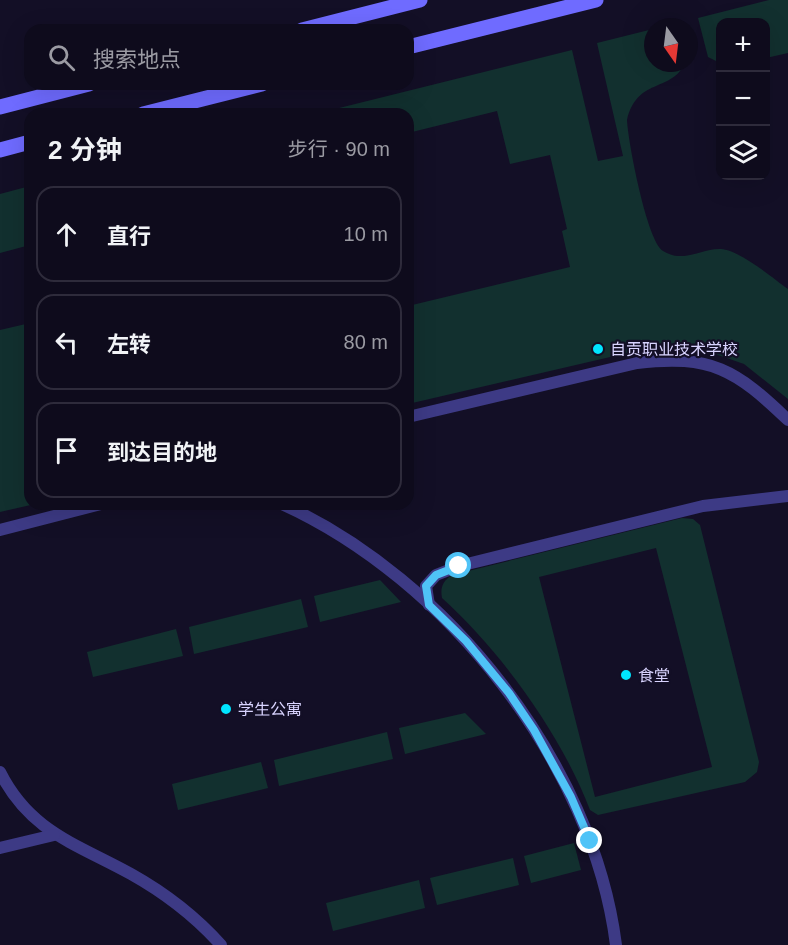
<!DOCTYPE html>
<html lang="zh">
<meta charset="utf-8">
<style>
:root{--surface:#0e0b1c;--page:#171425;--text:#f1f3f6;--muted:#9b9ba3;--line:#2e2b3b}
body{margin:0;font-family:Helvetica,"Noto Sans SC",sans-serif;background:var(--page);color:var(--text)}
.controls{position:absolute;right:18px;top:18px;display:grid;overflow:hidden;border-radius:12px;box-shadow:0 6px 24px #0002}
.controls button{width:54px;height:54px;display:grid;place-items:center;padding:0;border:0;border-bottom:2px solid var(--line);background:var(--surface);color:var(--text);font:30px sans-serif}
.compass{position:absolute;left:644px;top:18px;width:54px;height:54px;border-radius:50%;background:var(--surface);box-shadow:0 6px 24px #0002;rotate:166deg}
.stop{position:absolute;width:18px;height:18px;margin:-14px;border:4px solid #4fc3f7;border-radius:50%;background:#fff}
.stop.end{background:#4fc3f7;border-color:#fff;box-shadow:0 2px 6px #0008}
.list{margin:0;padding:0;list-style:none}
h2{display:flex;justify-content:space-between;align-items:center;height:78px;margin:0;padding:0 24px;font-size:26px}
h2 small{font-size:20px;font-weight:400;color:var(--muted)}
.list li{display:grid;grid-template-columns:39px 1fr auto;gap:18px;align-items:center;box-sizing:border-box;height:96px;margin:0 12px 12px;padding:0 12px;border:2px solid var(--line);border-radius:18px}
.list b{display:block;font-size:22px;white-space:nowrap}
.list em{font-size:20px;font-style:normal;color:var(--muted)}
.icon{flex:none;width:33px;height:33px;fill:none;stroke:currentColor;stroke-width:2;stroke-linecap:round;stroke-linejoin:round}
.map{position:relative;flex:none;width:788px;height:945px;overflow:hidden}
.search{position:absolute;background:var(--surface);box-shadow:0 6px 24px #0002;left:24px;top:24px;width:390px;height:66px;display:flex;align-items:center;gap:15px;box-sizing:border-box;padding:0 21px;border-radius:18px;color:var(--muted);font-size:22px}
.panel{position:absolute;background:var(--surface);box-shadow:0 6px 24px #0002;left:24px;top:108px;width:390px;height:402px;border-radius:18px}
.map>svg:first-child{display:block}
.green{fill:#12302f;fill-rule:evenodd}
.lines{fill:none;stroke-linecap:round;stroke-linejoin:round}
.service{stroke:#3d3a85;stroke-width:12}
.secondary{stroke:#6f6bff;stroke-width:15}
.route{stroke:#4fc3f7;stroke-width:8}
.poi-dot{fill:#00e5ff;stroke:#130f26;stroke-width:2}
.labels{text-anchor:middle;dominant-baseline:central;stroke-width:4.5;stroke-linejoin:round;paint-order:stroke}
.poi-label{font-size:16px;fill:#d9d4ff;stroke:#130f26;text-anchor:start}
</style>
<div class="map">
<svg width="788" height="945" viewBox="0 0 788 945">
<rect width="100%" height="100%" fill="#130f26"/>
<g class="green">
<polygon points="769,0 788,0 788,53 766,58 766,22 720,22 720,63 708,57 698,18"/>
<path d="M653,29V63L684,65C670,92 637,78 627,120C628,142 647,241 663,251C684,264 701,248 721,249C739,250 773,278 788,289V399L744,364L689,345L636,351L408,404V306L570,267L562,231L567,229L550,155L510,164L497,111L408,133V114H315L572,50L598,161L623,156L597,43Z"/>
<polygon points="30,186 30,245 0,253 0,194"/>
<polygon points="30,323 30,504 35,504 0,512 0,330"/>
<path d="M682,518L693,519L700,525L759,762L757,772L745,782L598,815L590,810C562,736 501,651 442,598C440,587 443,581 452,575ZM656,548L712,767L595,797L539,577Z"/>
<polygon points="380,580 401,602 320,622 314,596"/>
<polygon points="301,599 308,627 194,654 189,627"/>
<polygon points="176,629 183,656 93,677 87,652"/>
<polygon points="465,713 486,734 405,754 399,728"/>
<polygon points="387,732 393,759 279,786 274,760"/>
<polygon points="261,762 268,788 178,810 172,784"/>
<polygon points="574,843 581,870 531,883 524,856"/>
<polygon points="513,858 519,885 437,905 430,878"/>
<polygon points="419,880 425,908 333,931 326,903"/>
</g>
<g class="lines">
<g class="service">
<path d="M408,417L637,363C711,354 736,370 788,420"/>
<path d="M282,504C447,579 593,763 616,945"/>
<polyline points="0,530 101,504"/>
<polyline points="429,605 426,586 436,575 459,566 703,506 788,496"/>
<path d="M0,772C30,832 77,844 131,874C165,893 195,916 221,945"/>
<polyline points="0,848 54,835"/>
</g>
<g class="secondary">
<polyline points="302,30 420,0"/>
<polyline points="408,47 596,0"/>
<polyline points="0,107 89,84"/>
<polyline points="143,114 262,84"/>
<polyline points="0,150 30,142"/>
</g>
</g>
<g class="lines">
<polyline class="route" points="459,566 436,575 426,586 429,605 466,641 509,693 534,730 571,797 590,841"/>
</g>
<g class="poi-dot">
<circle cx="598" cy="349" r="6"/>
<circle cx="626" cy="675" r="6"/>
<circle cx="226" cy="709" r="6"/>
</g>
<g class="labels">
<g class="poi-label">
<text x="610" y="349">自贡职业技术学校</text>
<text x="638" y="675">食堂</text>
<text x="238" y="709">学生公寓</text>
</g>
</g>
</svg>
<div class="controls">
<button>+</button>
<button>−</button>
<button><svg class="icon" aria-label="layers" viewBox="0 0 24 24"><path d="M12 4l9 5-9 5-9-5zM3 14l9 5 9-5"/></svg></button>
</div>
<svg class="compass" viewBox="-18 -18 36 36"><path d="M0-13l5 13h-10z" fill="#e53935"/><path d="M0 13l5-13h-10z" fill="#9b9ba3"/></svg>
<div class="stop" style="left:459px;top:566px"></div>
<div class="stop end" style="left:590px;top:841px"></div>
<div class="search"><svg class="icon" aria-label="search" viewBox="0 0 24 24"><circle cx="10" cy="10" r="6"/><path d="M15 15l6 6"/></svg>搜索地点</div>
<section class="panel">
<h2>2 分钟<small>步行 · 90 m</small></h2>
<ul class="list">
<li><svg class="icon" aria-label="ahead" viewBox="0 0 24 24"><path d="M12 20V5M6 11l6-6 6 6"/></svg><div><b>直行</b></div><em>10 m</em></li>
<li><svg class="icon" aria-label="left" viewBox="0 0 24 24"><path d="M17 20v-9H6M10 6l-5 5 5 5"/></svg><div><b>左转</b></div><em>80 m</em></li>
<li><svg class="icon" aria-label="arrive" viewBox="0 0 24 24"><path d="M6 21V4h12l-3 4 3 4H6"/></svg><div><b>到达目的地</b></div></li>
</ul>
</section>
</div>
